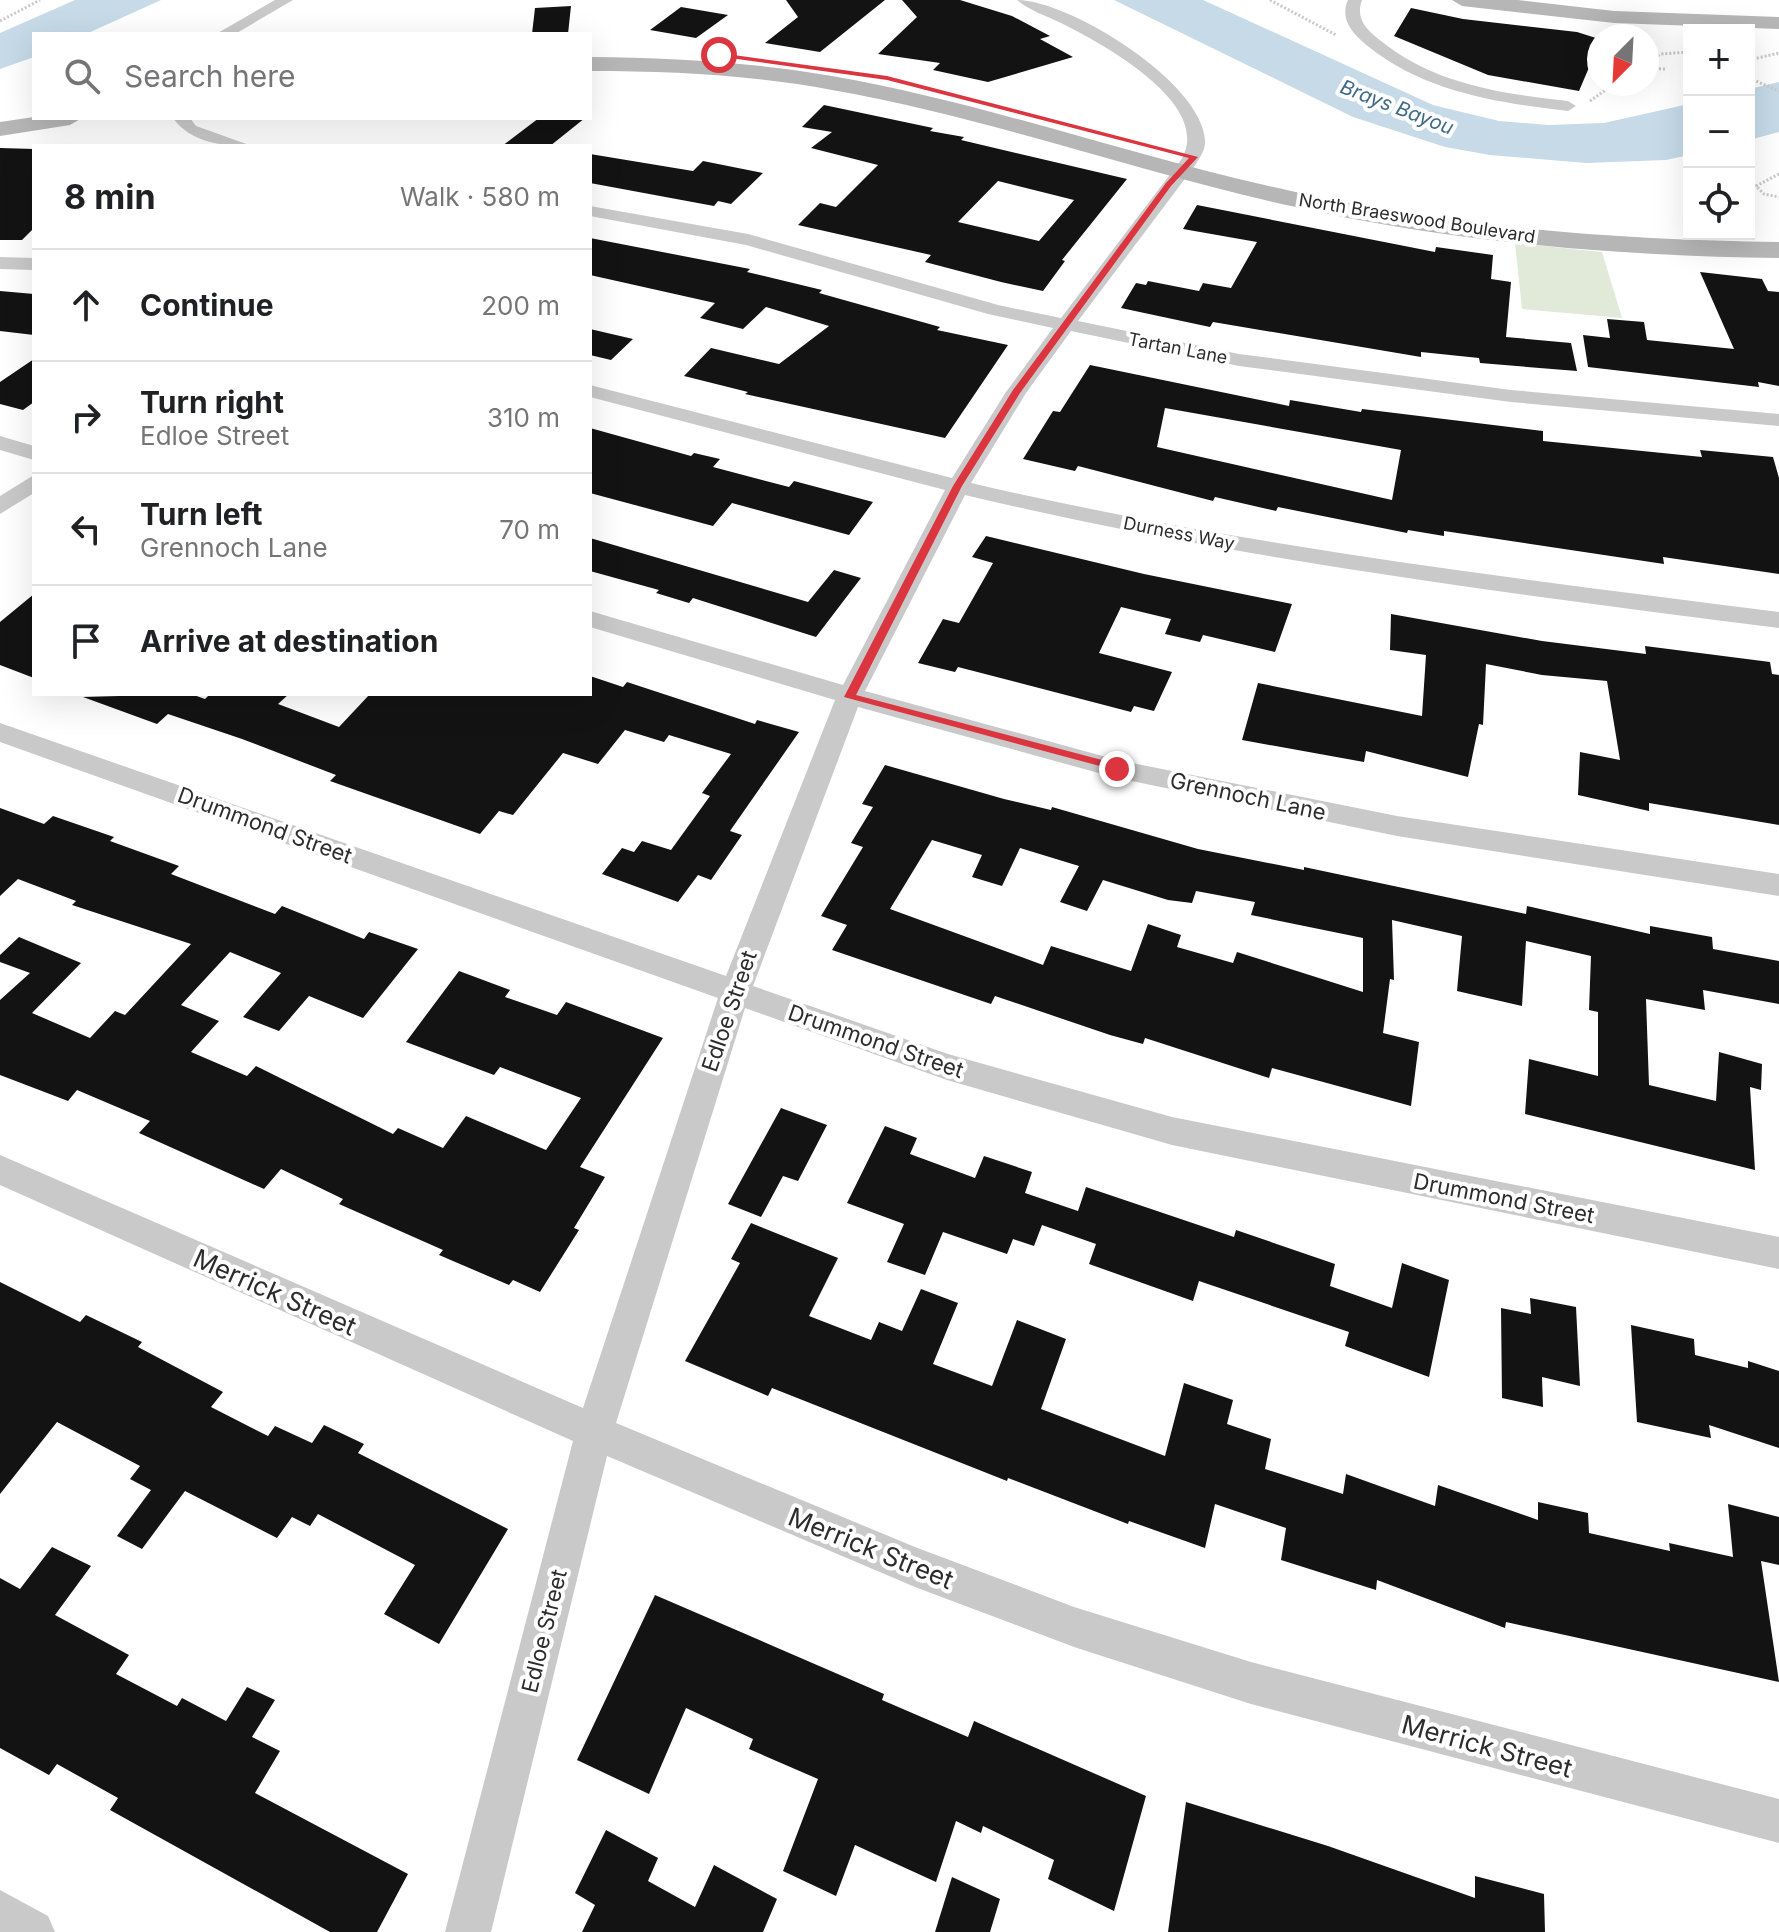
<!DOCTYPE html>
<meta charset="utf-8">
<style>
:root{--surface:#fff;--page:#f6f6f6;--text:#202124;--muted:#757577;--line:#e0e0e0}
body{margin:0;font-family:Inter,sans-serif;background:var(--page);color:var(--text)}
.controls{position:absolute;right:24px;top:24px;display:grid;overflow:hidden;border-radius:0px;box-shadow:0 8px 32px #0002}
.controls button{width:72px;height:72px;display:grid;place-items:center;padding:0;border:0;border-bottom:2px solid var(--line);background:var(--surface);color:var(--text);font:40px sans-serif}
.compass{position:absolute;left:1587px;top:24px;width:72px;height:72px;border-radius:50%;background:var(--surface);box-shadow:0 8px 32px #0002;rotate:204deg}
.stop{position:absolute;width:24px;height:24px;margin:-18px;border:6px solid #db3540;border-radius:50%;background:#fff}
.stop.end{background:#db3540;border-color:#fff;box-shadow:0 2px 8px #0008}
.list{margin:0;padding:0;list-style:none}
h2{display:flex;justify-content:space-between;align-items:center;height:104px;margin:0;padding:0 32px;font-size:34px}
h2 small{font-size:26px;font-weight:400;color:var(--muted)}
.list li{display:grid;grid-template-columns:52px 1fr auto;gap:24px;align-items:center;box-sizing:border-box;height:112px;padding:0 32px;border-top:2px solid var(--line)}
.list b{display:block;font-size:30px;white-space:nowrap}
.list p{margin:0;font-size:26px;white-space:nowrap;color:var(--muted)}
.list em{font-size:26px;font-style:normal;color:var(--muted)}
.icon{flex:none;width:44px;height:44px;fill:none;stroke:currentColor;stroke-width:2;stroke-linecap:round;stroke-linejoin:round}
.map{position:relative;flex:none;width:1779px;height:1932px;overflow:hidden}
.search{position:absolute;background:var(--surface);box-shadow:0 8px 32px #0002;left:32px;top:32px;width:560px;height:88px;display:flex;align-items:center;gap:20px;box-sizing:border-box;padding:0 28px;border-radius:0px;color:var(--muted);font-size:30px}
.panel{position:absolute;background:var(--surface);box-shadow:0 8px 32px #0002;left:32px;top:144px;width:560px;height:552px;border-radius:0px}
.map>svg:first-child{display:block}
.green{fill:#e1e9d9}
.water{fill:#c6dae8}
.building{fill:#131313;fill-rule:evenodd}
.lines{fill:none;stroke-linecap:round;stroke-linejoin:round}
.path{stroke:#c9c9c9;stroke-width:3;stroke-dasharray:2 2;stroke-linecap:butt}
.street{fill:#c9c9c9;fill-rule:evenodd}
.secondary{fill:#b6b6b6;fill-rule:evenodd}
.route{fill:#db3540}
.labels{text-anchor:middle;dominant-baseline:central;stroke-width:8;stroke-linejoin:round;paint-order:stroke}
.far-street-label{font-size:18px;fill:#2c2c2c;stroke:#fff}
.far-water-label{font-size:20px;font-style:italic;fill:#3f6b88;stroke:#fff}
.street-label{font-size:22px;fill:#2c2c2c;stroke:#fff}
.near-street-label{font-size:26px;fill:#2c2c2c;stroke:#fff}
</style>
<div class="map">
<svg width="1779" height="1932" viewBox="0 0 1779 1932">
<rect width="100%" height="100%" fill="#fff"/>
<polygon class="green" points="1515,243 1602,252 1622,318 1522,309"/>
<g class="water">
<polygon points="75,0 161,0 86,34 34,34 34,57 0,69 0,33"/>
<polygon points="1114,0 1203,0 1433,105 1499,121 1548,125 1604,123 1689,104 1689,155 1666,160 1586,163 1490,155 1445,147 1353,117"/>
<polygon points="1779,82 1779,132 1749,140 1749,89"/>
</g>
<g class="building">
<polygon points="786,0 885,0 820,52 765,43 798,17"/>
<polygon points="902,0 960,0 1012,16 1050,36 1040,39 1073,57 988,82 933,70 940,63 878,54 917,17"/>
<polygon points="571,6 568,34 532,34 535,8"/>
<polygon points="681,7 728,15 696,38 650,30"/>
<polygon points="1411,8 1463,19 1577,32 1599,39 1599,44 1579,91 1488,75 1394,36"/>
<path d="M824,105L933,128L930,131L964,137L961,140L1127,179L1062,260L1065,261L1043,291L1001,282L925,262L931,255L798,225L820,203L836,207L878,165L811,148L832,132L802,127ZM998,181L1074,200L1039,241L958,222Z"/>
<polygon points="539,118 585,118 550,146 502,146"/>
<polygon points="0,148 34,149 34,228 22,240 0,240"/>
<polygon points="590,154 693,171 703,161 763,173 731,204 718,201 714,206 590,183"/>
<polygon points="1197,205 1435,252 1436,247 1493,255 1491,279 1511,282 1506,337 1571,343 1577,371 1480,363 1479,358 1421,352 1421,357 1213,322 1210,327 1121,308 1136,283 1146,285 1148,281 1199,291 1203,283 1231,288 1257,242 1183,229"/>
<polygon points="590,238 750,269 747,272 822,290 819,293 940,327 937,330 1008,345 945,438 745,394 748,392 684,376 711,348 779,364 829,326 766,307 743,329 700,318 715,303 590,275"/>
<polygon points="1700,272 1762,279 1768,291 1779,292 1779,386 1758,382 1759,387 1588,367 1583,335 1610,338 1607,319 1644,322 1647,340 1734,349"/>
<polygon points="0,291 34,294 34,335 0,331"/>
<polygon points="590,329 633,339 611,360 590,355"/>
<polygon points="34,359 34,402 23,410 0,404 0,382"/>
<path d="M1090,365L1289,406L1290,400L1361,412L1362,409L1543,431V441L1702,457L1700,450L1773,457L1779,478V574L1663,557L1664,564L1444,531V536L1408,530L1407,533L1278,507L1276,511L1215,497L1213,501L1078,466L1075,471L1023,459L1053,411L1060,412ZM1165,408L1401,450L1392,500L1157,447Z"/>
<polygon points="590,428 691,456 694,453 720,459 713,467 789,487 794,481 873,502 849,535 732,503 713,526 590,493"/>
<polygon points="986,536 1144,574 1292,604 1275,652 1203,635 1200,642 1165,634 1171,619 1121,607 1099,653 1172,672 1154,711 1134,706 1131,712 958,667 955,672 918,663 943,619 959,623 993,563 972,557"/>
<polygon points="590,538 808,602 834,570 861,578 816,637 693,598 689,603 656,593 659,590 590,571"/>
<polygon points="34,594 34,678 0,665 0,622"/>
<polygon points="1391,614 1542,641 1646,654 1645,646 1770,662 1772,674 1779,675 1779,825 1649,803 1649,811 1578,795 1580,752 1620,760 1607,681 1542,675 1486,664 1483,725 1479,724 1468,777 1366,751 1364,762 1242,740 1258,683 1422,716 1426,655 1390,650"/>
<polygon points="590,676 623,687 627,682 755,724 757,720 799,732 730,831 742,835 711,880 698,875 678,902 602,874 622,848 634,852 642,841 671,850 710,796 702,793 731,754 669,735 664,742 625,730 598,764 563,753 513,815 499,811 480,834 330,781 336,775 242,739 168,714 157,724 83,697 191,694 205,699 210,694 289,694 278,704 339,727 370,694 590,694"/>
<path d="M885,765L1004,799L1051,810L1052,807L1198,849L1304,870V867L1526,914L1527,906L1650,934V926L1712,937L1713,949L1779,961V1004L1703,990L1705,1010L1646,999L1649,1085L1716,1101L1719,1052L1762,1064L1761,1090L1750,1087L1755,1170L1525,1114L1529,1059L1598,1076V1012L1589,1010L1591,956L1526,941L1522,1006L1457,991L1462,936L1392,920L1394,980L1390,979L1383,1033L1419,1042L1411,1106L1272,1068L1269,1078L1145,1038L1143,1044L1110,1035L995,996L991,1004L832,950L847,925L821,916L863,847L851,843L873,807L862,804ZM932,840L982,855L972,877L1002,886L1020,848L1079,866L1060,902L1087,911L1103,880L1168,900L1192,903L1196,891L1255,902L1251,915L1363,938V992L1237,952L1233,963L1177,947L1181,935L1148,924L1131,971L1051,946L1043,965L890,909Z"/>
<polygon points="0,808 44,824 53,816 114,837 110,841 179,866 171,874 275,914 282,906 364,939 369,932 418,949 363,1018 309,996 279,1031 243,1017 281,973 230,952 181,1005 219,1021 191,1052 247,1076 256,1066 393,1134 398,1128 443,1148 466,1116 546,1150 581,1098 500,1067 494,1075 406,1042 459,971 510,990 505,997 557,1015 566,1002 663,1038 580,1167 605,1177 574,1228 579,1230 540,1292 513,1280 509,1285 439,1255 443,1250 339,1204 343,1199 281,1169 264,1189 139,1133 150,1121 77,1090 68,1101 0,1075 0,1000 30,973 0,962 0,955 19,937 81,963 32,1013 90,1038 115,1011 125,1015 191,944 72,905 76,901 18,879 0,896"/>
<polygon points="781,1108 827,1125 798,1181 783,1176 761,1217 728,1204"/>
<polygon points="885,1126 917,1138 910,1154 975,1178 984,1156 1032,1172 1025,1193 1078,1211 1086,1187 1234,1237 1236,1230 1335,1264 1330,1286 1392,1308 1402,1263 1449,1280 1429,1377 1345,1346 1349,1332 1199,1281 1193,1301 1089,1264 1096,1244 1042,1225 1034,1246 1013,1239 1007,1254 943,1232 925,1275 887,1262 904,1224 847,1203"/>
<polygon points="751,1223 838,1258 809,1316 871,1340 879,1322 902,1331 921,1289 958,1303 933,1364 992,1386 1017,1320 1066,1339 1041,1409 1165,1456 1184,1383 1233,1400 1227,1424 1271,1439 1265,1469 1343,1494 1346,1474 1435,1506 1438,1485 1538,1520 1538,1502 1588,1513 1589,1533 1670,1551 1669,1543 1733,1557 1728,1504 1779,1517 1779,1565 1761,1561 1779,1682 1506,1622 1505,1628 1377,1580 1376,1590 1281,1560 1286,1528 1215,1504 1205,1548 1129,1521 1128,1524 1008,1478 1007,1481 772,1388 768,1396 685,1361 740,1263 731,1259"/>
<polygon points="0,1282 80,1322 86,1315 142,1342 138,1347 223,1392 211,1407 268,1436 275,1426 312,1443 324,1425 364,1444 358,1453 508,1529 439,1644 384,1614 415,1565 318,1514 310,1526 292,1517 277,1538 185,1491 142,1549 117,1536 151,1490 130,1479 140,1466 57,1422 0,1494"/>
<polygon points="1530,1298 1576,1307 1580,1386 1542,1377 1543,1407 1502,1398 1501,1308 1531,1314"/>
<polygon points="1631,1325 1694,1339 1695,1355 1748,1368 1748,1361 1779,1371 1779,1448 1709,1425 1711,1438 1637,1422"/>
<polygon points="52,1547 91,1566 55,1615 129,1655 116,1674 177,1706 182,1698 226,1721 247,1687 275,1700 252,1737 280,1751 255,1793 408,1874 377,1932 330,1932 110,1810 118,1798 57,1764 49,1775 0,1748 0,1578 20,1589"/>
<polygon points="655,1595 884,1694 882,1700 968,1737 974,1721 1146,1796 1114,1911 1048,1879 1054,1860 983,1826 981,1833 956,1821 936,1882 855,1845 836,1896 783,1871 818,1779 749,1749 753,1739 686,1708 649,1794 577,1760"/>
<polygon points="1186,1802 1328,1846 1475,1898 1475,1876 1544,1894 1545,1932 1168,1932"/>
<polygon points="606,1830 658,1858 648,1881 695,1907 714,1865 777,1899 763,1932 582,1932 595,1905 575,1893"/>
<polygon points="952,1877 1000,1899 990,1932 935,1932"/>
</g>
<g class="lines">
<g class="path">
<polyline points="1270,0 1336,35"/>
<polyline points="0,21 40,0"/>
<polyline points="1749,60 1779,53"/>
<polyline points="1647,61 1661,54 1689,52"/>
<polyline points="1647,68 1665,69"/>
<polyline points="1749,78 1779,91"/>
<polyline points="1590,101 1614,84"/>
<polyline points="1779,174 1756,186 1764,194 1779,197"/>
</g>
<g class="street">
<polygon points="275,0 293,0 235,34 216,34"/>
<path d="M1017,0C1069,0 1202,82 1205,140C1206,150 1199,159 1193,168L1078,321L1239,354L1511,390L1779,414V426L1511,402L1239,366L1071,331L1026,393L971,483C1237,545 1508,578 1779,612V628C1506,593 1233,559 965,495L865,691L1117,760L1397,816L1779,874V896L1397,836L1117,778L858,707L753,986L948,1054L1172,1117L1779,1237V1269L1172,1145L947,1080L745,1008L616,1423L915,1547L1074,1607L1251,1662L1779,1799V1843L1251,1704L1074,1647L915,1587L607,1456L491,1932H445L573,1441L0,1185V1155L583,1408L718,998L0,742V723L726,976L835,700L590,627V611L843,685L945,490L590,397V385L952,478L1006,392L1053,328L988,314L746,245L590,216V206L748,234L998,305L1061,318L1181,160C1215,104 1101,43 1061,23C1047,16 1028,10 1017,0Z"/>
<path d="M1348,0H1362C1355,19 1367,30 1381,41C1434,84 1502,94 1568,101L1576,106L1568,111C1499,103 1425,92 1369,47C1354,35 1339,20 1348,0Z"/>
<path d="M173,118H190L196,126L252,146C222,146 191,143 173,118Z"/>
<polygon points="0,257 34,258 34,270 0,269"/>
<polygon points="0,436 34,446 34,460 0,450"/>
<polygon points="34,475 34,493 0,514 0,496"/>
<polygon points="0,1890 48,1916 55,1932 0,1932"/>
</g>
<g class="secondary">
<polygon points="1452,0 1518,0 1614,11 1779,17 1779,29 1614,23 1462,6"/>
<path d="M590,57C671,58 752,62 832,76C987,103 1137,158 1291,191C1451,227 1615,240 1779,242V258C1615,256 1451,242 1291,206C1137,172 987,117 832,90C752,75 671,71 590,71Z"/>
<polygon points="34,117 34,118 82,118 70,125 0,136 0,122"/>
</g>
</g>
<polygon class="route" points="719,53 887,76 1198,157 1171,186 1020,393 962,486 856,695 1117,764 1122,766 1122,772 844,697 953,486 1013,390 1166,183 1189,158 887,80 716,56"/>
<g class="labels">
<g class="far-street-label">
<text transform="translate(1417 218) rotate(9)">North Braeswood Boulevard</text>
<text transform="translate(1178 348) rotate(11)">Tartan Lane</text>
<text transform="translate(1179 533) rotate(11)">Durness Way</text>
</g>
<g class="far-water-label">
<text transform="translate(1397 107) rotate(21)">Brays Bayou</text>
</g>
<g class="street-label">
<text transform="translate(1248 796) rotate(12)">Grennoch Lane</text>
<text transform="translate(265 825) rotate(20)">Drummond Street</text>
<text transform="translate(729 1011) rotate(-71)">Edloe Street</text>
<text transform="translate(876 1041) rotate(19)">Drummond Street</text>
<text transform="translate(1504 1198) rotate(11)">Drummond Street</text>
<text transform="translate(544 1631) rotate(-76)">Edloe Street</text>
</g>
<g class="near-street-label">
<text transform="translate(275 1292) rotate(24)">Merrick Street</text>
<text transform="translate(871 1548) rotate(22)">Merrick Street</text>
<text transform="translate(1487 1746) rotate(15)">Merrick Street</text>
</g>
</g>
</svg>
<div class="controls">
<button>+</button>
<button>−</button>
<button><svg class="icon" aria-label="locate" viewBox="0 0 24 24"><circle cx="12" cy="12" r="6"/><path d="M12 2v4M12 18v4M2 12h4M18 12h4"/></svg></button>
</div>
<svg class="compass" viewBox="-18 -18 36 36"><path d="M0-13l5 13h-10z" fill="#e53935"/><path d="M0 13l5-13h-10z" fill="#757577"/></svg>
<div class="stop" style="left:719px;top:55px"></div>
<div class="stop end" style="left:1117px;top:769px"></div>
<div class="search"><svg class="icon" aria-label="search" viewBox="0 0 24 24"><circle cx="10" cy="10" r="6"/><path d="M15 15l6 6"/></svg>Search here</div>
<section class="panel">
<h2>8 min<small>Walk · 580 m</small></h2>
<ul class="list">
<li><svg class="icon" aria-label="ahead" viewBox="0 0 24 24"><path d="M12 20V5M6 11l6-6 6 6"/></svg><div><b>Continue</b></div><em>200 m</em></li>
<li><svg class="icon" aria-label="right" viewBox="0 0 24 24"><path d="M7 20v-9h11M14 6l5 5-5 5"/></svg><div><b>Turn right</b><p>Edloe Street</p></div><em>310 m</em></li>
<li><svg class="icon" aria-label="left" viewBox="0 0 24 24"><path d="M17 20v-9H6M10 6l-5 5 5 5"/></svg><div><b>Turn left</b><p>Grennoch Lane</p></div><em>70 m</em></li>
<li><svg class="icon" aria-label="arrive" viewBox="0 0 24 24"><path d="M6 21V4h12l-3 4 3 4H6"/></svg><div><b>Arrive at destination</b></div></li>
</ul>
</section>
</div>
